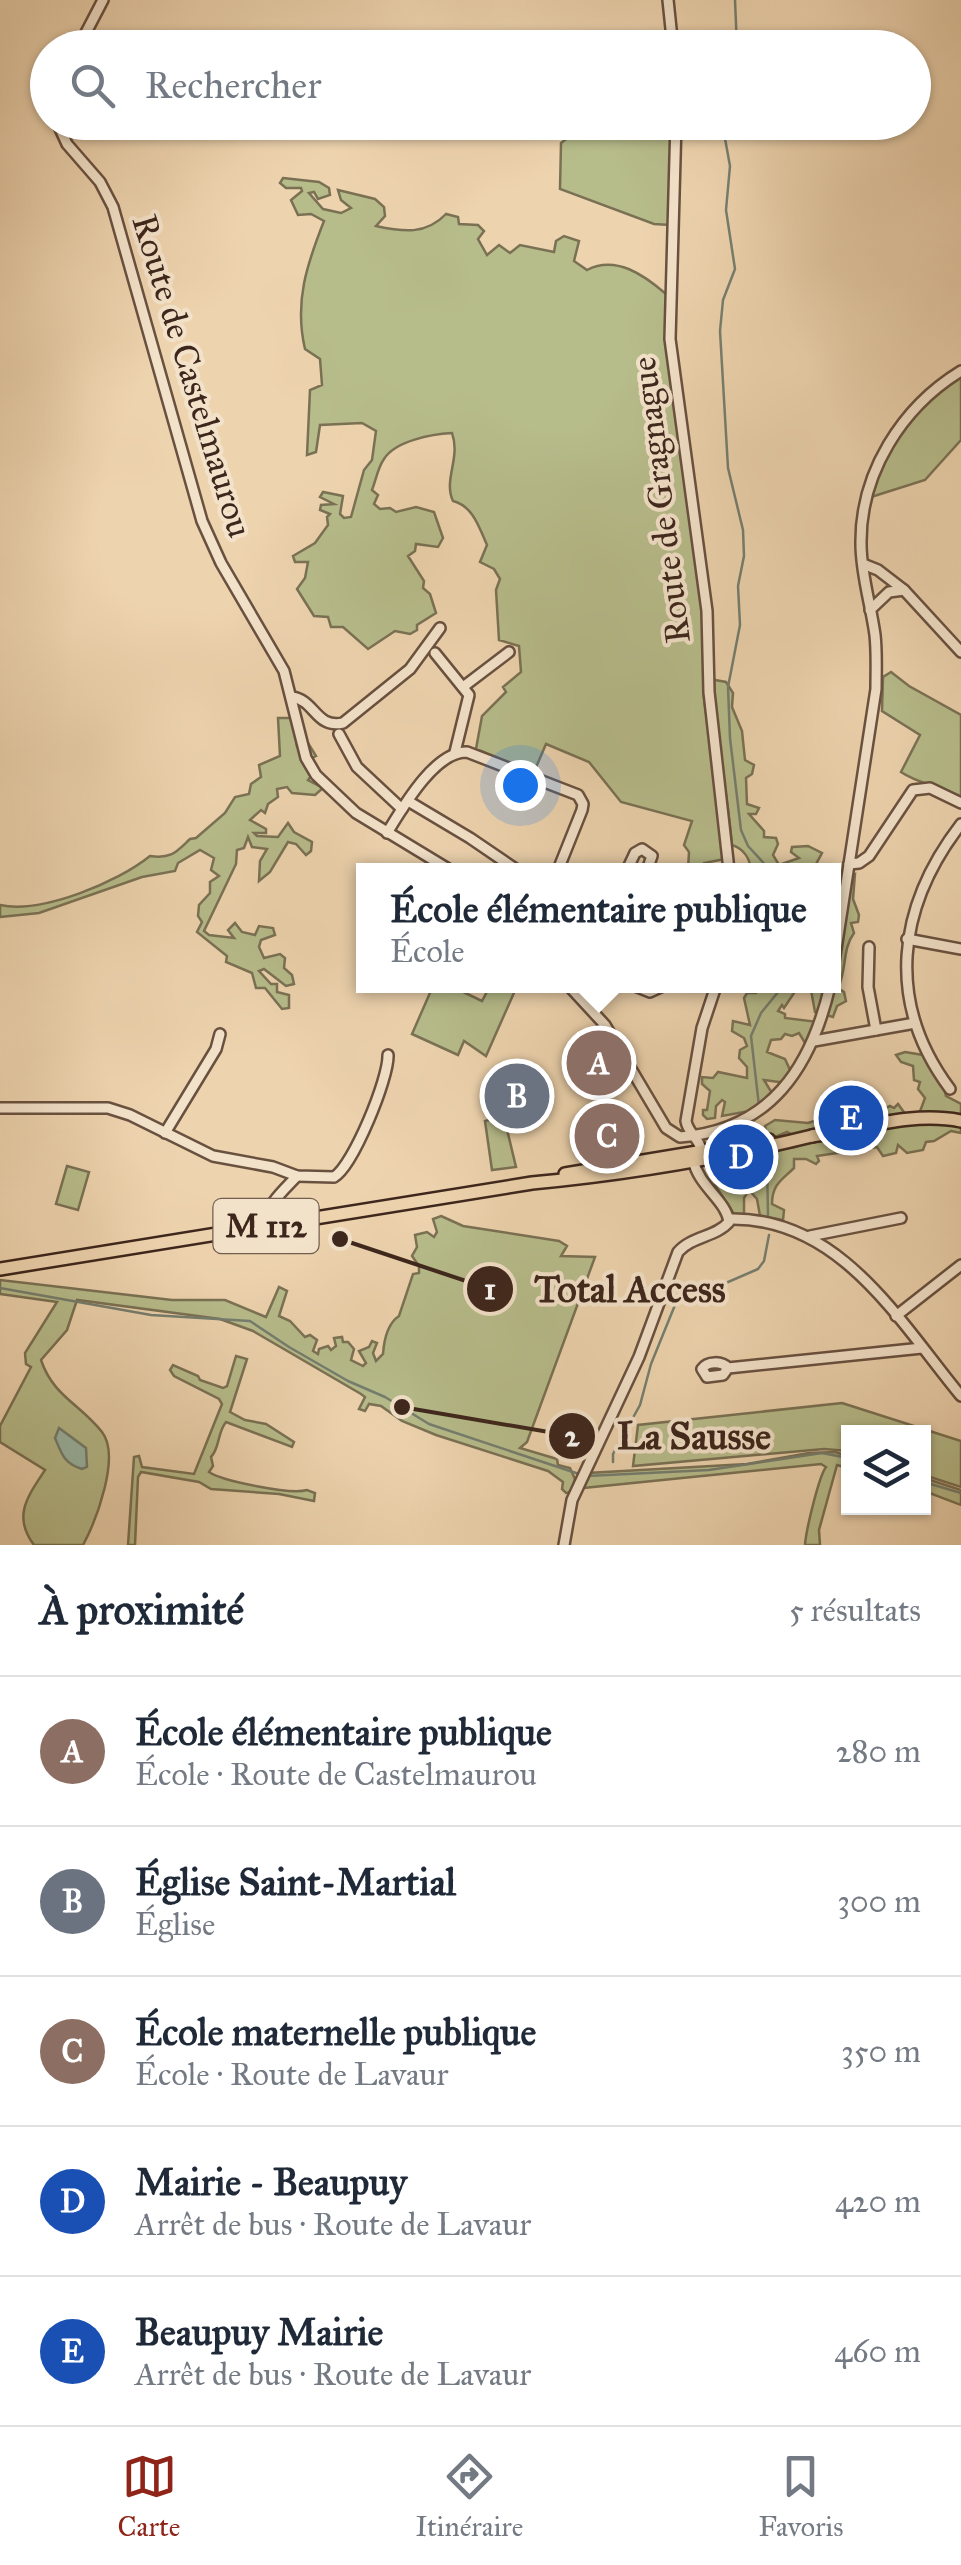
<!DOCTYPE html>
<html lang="fr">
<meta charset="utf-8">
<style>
:root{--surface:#fff;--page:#f6f6f7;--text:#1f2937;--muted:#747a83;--line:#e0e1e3;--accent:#8f2418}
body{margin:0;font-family:"IM FELL Great Primer",serif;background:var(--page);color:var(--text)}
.controls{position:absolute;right:30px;bottom:30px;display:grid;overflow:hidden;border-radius:0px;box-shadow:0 2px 8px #0004}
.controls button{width:90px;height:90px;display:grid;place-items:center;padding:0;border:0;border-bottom:2px solid var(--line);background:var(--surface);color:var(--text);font:50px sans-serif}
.you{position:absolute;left:520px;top:785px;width:35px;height:35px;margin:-25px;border:8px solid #fff;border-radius:50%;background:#1a73e8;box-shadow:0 0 0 15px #1a73e833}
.badge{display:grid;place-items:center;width:65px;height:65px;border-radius:50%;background:var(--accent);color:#fff;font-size:32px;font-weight:700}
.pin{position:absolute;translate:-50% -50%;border:5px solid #fff;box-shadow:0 2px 10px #0006}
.popup{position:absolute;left:356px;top:863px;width:485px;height:130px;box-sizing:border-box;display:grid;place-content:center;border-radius:0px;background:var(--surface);filter:drop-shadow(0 2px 8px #0005);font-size:32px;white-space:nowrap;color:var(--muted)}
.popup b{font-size:38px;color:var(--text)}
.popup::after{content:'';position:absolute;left:50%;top:100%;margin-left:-20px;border:20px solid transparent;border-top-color:var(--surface)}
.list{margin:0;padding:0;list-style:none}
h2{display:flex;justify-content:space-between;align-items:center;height:130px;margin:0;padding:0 40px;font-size:42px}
h2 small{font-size:32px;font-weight:400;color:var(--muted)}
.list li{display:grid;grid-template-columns:65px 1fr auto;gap:30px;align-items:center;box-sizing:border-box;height:150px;padding:0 40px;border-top:2px solid var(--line)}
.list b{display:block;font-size:38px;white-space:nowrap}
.list p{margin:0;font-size:32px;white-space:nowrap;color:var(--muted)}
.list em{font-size:32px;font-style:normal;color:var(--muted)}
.icon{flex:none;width:55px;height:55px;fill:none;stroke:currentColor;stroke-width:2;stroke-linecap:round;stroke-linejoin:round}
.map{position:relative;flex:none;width:961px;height:1545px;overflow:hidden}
.search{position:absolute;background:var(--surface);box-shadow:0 2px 8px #0004;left:30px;right:30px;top:30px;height:110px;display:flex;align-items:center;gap:25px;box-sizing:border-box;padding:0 35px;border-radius:55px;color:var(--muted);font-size:38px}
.sheet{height:880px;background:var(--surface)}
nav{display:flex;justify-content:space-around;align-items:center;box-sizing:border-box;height:140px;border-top:2px solid var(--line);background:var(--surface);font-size:28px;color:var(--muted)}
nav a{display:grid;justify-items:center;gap:5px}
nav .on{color:var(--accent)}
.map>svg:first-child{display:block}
.green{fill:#b7bc8b;stroke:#7a7154;stroke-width:2.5}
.water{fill:#9ab8a7;stroke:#757e6f;stroke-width:2.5}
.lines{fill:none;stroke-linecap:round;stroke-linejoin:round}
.stream{stroke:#757e6f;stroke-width:2.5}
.minor-casing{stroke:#695140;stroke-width:14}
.major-casing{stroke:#3d261c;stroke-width:16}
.minor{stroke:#f3e2ca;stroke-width:9}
.major{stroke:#edd3ae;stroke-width:11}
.labels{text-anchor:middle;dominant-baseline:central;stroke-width:8;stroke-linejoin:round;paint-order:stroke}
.shield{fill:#f3e2ca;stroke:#745e50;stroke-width:2.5}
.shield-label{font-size:32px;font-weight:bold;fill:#3d261c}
.street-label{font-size:35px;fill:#3d261c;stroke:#f3e2ca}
.leader{fill:none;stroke:#3d261c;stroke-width:4}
.callout-dot{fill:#3d261c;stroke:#f3e2ca;stroke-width:4}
.mark-label{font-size:30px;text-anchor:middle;font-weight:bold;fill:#fff}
.callout-label{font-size:38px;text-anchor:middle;font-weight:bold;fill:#3d261c;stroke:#f3e2ca;stroke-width:8;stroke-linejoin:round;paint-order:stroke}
</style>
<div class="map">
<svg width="961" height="1545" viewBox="0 0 961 1545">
<rect width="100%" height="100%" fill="#edd3ae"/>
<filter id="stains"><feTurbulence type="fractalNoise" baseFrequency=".002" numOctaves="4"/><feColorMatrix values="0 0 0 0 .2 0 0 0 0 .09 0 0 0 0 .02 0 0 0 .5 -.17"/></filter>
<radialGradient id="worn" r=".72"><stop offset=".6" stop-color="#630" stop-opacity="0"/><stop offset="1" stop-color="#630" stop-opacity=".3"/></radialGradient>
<g class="green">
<polygon points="566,123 673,123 670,225 654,224 560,189 561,143 570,136"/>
<path d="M283,178L319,182L329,188L330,195L318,199L314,192L309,193L323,209L341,213L351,208L341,200L338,190L375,199L384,207L385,216L376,226C403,232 426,235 446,214L458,217L459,224L478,225L484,231L478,239L487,255L499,245L510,253L520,245L554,252L556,241L564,236L579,241L574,261L587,270C616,255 644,275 666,294V339L702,607L704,698L725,859L704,863L702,870H688L689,852L684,845L692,821L621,802L589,762L546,744L534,772L476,749L482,716L506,692L503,687L521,672L519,646L499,640L496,590L500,579L494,569L480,562L487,545C479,527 473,506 453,501C443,480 461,458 452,433C432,434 395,441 384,459C378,467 376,480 372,490L378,495L374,504L380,509L390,508L396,512L416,507L434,512L443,538L438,547L416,544L415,551L408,556L424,581L423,588L430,594L436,613L417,625V630L410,634L395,631L368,649L343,627H331L328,617L314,616L297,589L305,578L308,562H295L293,556L315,543L328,525L327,517L330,514L320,510L321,505L334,504L320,497L323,492L343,496L340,514L344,518L351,517L364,470L372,460L376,431L362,423L320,425L316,452L307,455L310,390L322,385L320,359L305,349C294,302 307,264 324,221L311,214L298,215L291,200L302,191L301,188H286L280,183Z"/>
<path d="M961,375V440L925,480L871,497C886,445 916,405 961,375Z"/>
<path d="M891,672L909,686L961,715V797C941,786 918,784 901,772L920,735L882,711L883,677Z"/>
<path d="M715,680L726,682L733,693L732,707L742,731L745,760L754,765L752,774L746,778L747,804L759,808L756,814H749L764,831V837L776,838L778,844L773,855L779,865L799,858L791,852L792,847L808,846L822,853L815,866L818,870H751C750,859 744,849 732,845C727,791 717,739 710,685Z"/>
<path d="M278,718H293L297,746L308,743L316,756L306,761L312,775L308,780L323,788L315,795L292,793L287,787L277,789L278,797L268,804L265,813L261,810L250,820L266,829V833H254L257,836L278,837L288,823L294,832L312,842L311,851L306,855L296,844L288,842L270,872L259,881L260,861L267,849L252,847L248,837L244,848L237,850L236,864L204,931L209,935L234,938L228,930L235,923L242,932L255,935L259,926L273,928L275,935L261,940L259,947L264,958L280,954L285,958L284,968L292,975L294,984L286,986L264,969L259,971L271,984H277V992L289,995V1008L282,1009L265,988H256L252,973L226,962L227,956L197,932L202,922L198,916L199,905L210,893V882L219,876L211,870L214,858L200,850L178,863L175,871L142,877L39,913L0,917V905C42,914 118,882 150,856C172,859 176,852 190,839L196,838L225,813L235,797L249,794L251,784L261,777L259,765L280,756Z"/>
<path d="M855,874L853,899L859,915L858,922L851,923L854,933C842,949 847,970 838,988L844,992L846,1001L837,1006L833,1017L815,1012L811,990L798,987L784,1008L782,1005L778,1011L785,1014V1018L818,1022L811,1045L805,1043L799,1033L792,1036L785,1034L781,1039L771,1040L767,1052L785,1059L790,1070L787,1083L764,1080L772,1093L755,1110L722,1116L725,1102L722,1100L716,1106L715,1118L707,1119L703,1115V1110H707L710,1091L702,1084V1077L713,1078L718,1072L747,1078V1067L739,1058L740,1050L747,1046L744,1038L732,1031L733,1021L750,1025L744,998L747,993H756L760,986H834V914L843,916L849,876Z"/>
<polygon points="433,986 451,986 482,1001 490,986 517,986 486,1056 464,1041 458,1055 412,1034"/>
<polygon points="582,1039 610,1047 605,1066 577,1058"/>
<path d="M905,1052L923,1055L942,1080L946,1096L961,1104V1133L951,1131L934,1141L926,1142L923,1150L907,1153L898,1145L896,1153L883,1156L877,1147L817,1156L819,1161L816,1164L806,1159H794V1168C782,1180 772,1184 772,1204L784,1210L783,1220L760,1216L757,1199L749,1190L744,1198V1214H734L715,1185V1169L710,1163L759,1152L768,1155L772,1149L795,1147L805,1142L787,1132L775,1137L767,1135L765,1126L775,1120L808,1123L827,1117L835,1120L839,1114L862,1111L869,1104L877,1112L890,1106L894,1108L898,1104L906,1115L919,1114L925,1098L918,1089L920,1082L914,1080L913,1066L901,1062L896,1055Z"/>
<polygon points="504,1117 516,1167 492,1170 485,1121"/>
<polygon points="67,1166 89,1172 78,1210 56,1204"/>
<path d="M441,1216L463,1226L559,1241L567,1246L561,1256L595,1257L527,1442L520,1448L557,1459L558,1465L570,1468L575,1479L571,1492L566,1493L562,1489L563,1482L548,1471L436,1435L402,1421L381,1406L369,1404L365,1411L359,1409L365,1397L361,1394L253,1331L220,1319L77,1300L67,1330L41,1360C53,1396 80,1404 102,1432C121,1456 96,1521 83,1545H34C12,1516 28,1496 45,1470L0,1442V1426L31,1367L26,1364L25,1353L57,1302L0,1294V1280L172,1300H225L266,1317L279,1287L287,1291L279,1316L290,1321L305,1337L310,1335L317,1340L313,1351L318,1354L319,1349L328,1346L331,1350L336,1346L334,1338L342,1337L343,1342H348L354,1349L351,1360L363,1366L366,1363L359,1351L369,1347L372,1341L377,1343L373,1353L376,1361L383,1354C384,1340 387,1324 399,1316L413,1274L419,1273V1266L412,1256L417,1247L415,1235L427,1232L434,1237L437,1232L433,1219Z"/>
<path d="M236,1356L247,1359L230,1412L245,1420L266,1424L294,1442L292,1447L226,1422C217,1433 220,1448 211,1457L213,1466L209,1472C222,1481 291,1495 307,1490L315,1493L314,1501L279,1494L211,1489L199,1482L141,1472L138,1477L135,1545H128L134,1457L139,1456L142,1467L194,1474L222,1404L219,1399L174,1376L170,1370L173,1365L198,1376L200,1380L223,1388L227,1386Z"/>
<polygon points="842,1403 961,1441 961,1487 924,1475 924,1432 848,1432 848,1451 824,1449 633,1466 638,1425"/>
<path d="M835,1452L848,1456V1468L837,1465L819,1530L820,1545H805C806,1530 819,1476 826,1467L821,1464L583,1488L588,1473L747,1464L809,1453Z"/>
<polygon points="924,1478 961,1490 961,1505 924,1491"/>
</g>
<path class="water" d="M59,1428L86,1448L87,1467L82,1469C64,1463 62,1455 55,1438Z"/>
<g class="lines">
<g class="stream">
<polyline points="735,0 737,48"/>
<polyline points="722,122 730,166 726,210 735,269 723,300 720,331 728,468 743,530 744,556 738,586 740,625 728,687 730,738 741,830 748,846 770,870"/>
<polyline points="759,1106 751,1036 761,1013 783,986"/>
<polyline points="767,1156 768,1217"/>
<polyline points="0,1288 151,1315 250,1321 289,1347 348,1381 385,1397 429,1424 579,1474"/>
<polyline points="613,1462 613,1454 640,1405 651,1364 675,1305 758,1269 764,1261 769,1235"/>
<polyline points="587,1476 709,1470 822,1453 848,1458"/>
<polyline points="924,1482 961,1493"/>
</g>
<g class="minor-casing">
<g id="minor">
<polyline points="668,0 673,48"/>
<polyline points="78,48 103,0"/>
<polyline points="57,122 67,144 100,182 113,207 202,521 221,563 284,671 306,758 316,775 356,813 450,870"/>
<polyline points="676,122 670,339 707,611 709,692 729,870"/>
<polyline points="863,564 878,570 904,590 889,592 870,610"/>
<polyline points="904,590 961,652"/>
<polyline points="435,653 469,695 455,752"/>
<polyline points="463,687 509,652"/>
<path d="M292,697C315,700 316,729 343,723L410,669L440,628"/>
<polyline points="339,734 357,767 402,809"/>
<polyline points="408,801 470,838 517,870"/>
<path d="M387,833C403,807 435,751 467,752L578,795L583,804L582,810L558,870"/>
<polyline points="849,864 859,863 869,856 913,790 930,788 961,803"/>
<polyline points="627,870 635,853 642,849 652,856 647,870"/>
<polyline points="907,939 961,949"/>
<polyline points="869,947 868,987 876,1030"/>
<path d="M834,962L876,689C876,671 877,653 875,635C871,605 861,575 861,544C860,473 902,407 961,371"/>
<path d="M569,986L605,1025L666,1128L680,1137C771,1130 811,1067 830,986"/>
<polyline points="635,986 650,992 663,986"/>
<polyline points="814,1041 915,1023"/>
<path d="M950,1089C885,1002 897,907 961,824"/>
<path d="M0,1108H108L130,1115L213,1156L273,1167L297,1176L334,1177C353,1166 389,1078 388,1055"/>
<polyline points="165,1133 216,1049 220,1034"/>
<path d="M701,1149C698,1137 688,1133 686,1121L702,1028L716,986"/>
<path d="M730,1219C840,1217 899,1321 961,1396"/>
<path d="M264,1226C266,1205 283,1191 297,1176"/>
<polyline points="810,1236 901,1218"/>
<polyline points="896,1316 961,1265"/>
<path d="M728,1368L723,1375L707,1377L702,1369C707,1361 722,1361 728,1368L922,1348"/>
<path d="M564,1545L572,1500L639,1357L678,1252C692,1236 716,1237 729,1222C726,1200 699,1187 693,1160"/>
</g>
</g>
<g class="major-casing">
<g id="major">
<path d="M812,1136C861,1129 912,1111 961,1121"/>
<polyline points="565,1174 769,1140"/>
<path d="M0,1269L532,1183C627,1174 723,1158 816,1135"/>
</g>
</g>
<use href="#minor" class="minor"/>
<use href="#major" class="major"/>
</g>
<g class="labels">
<rect class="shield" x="213.5" y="1199" width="105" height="54" rx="8"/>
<g class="shield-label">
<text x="266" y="1226">M 112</text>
</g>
<g class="street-label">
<text transform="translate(192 376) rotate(73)">Route de Castelmaurou</text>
<text transform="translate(661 500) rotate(-97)">Route de Gragnague</text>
</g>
</g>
<path class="leader" d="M340 1239L490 1289M402 1407L572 1436"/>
<g class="callout-dot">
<circle cx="340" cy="1239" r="10"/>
<circle cx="402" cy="1407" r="10"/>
<circle cx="490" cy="1289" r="25"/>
<circle cx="572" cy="1436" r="25"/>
</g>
<g class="mark-label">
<text x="490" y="1299">1</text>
<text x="572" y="1446">2</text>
</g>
<g class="callout-label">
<text x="630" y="1302">Total Access</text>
<text x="694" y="1449">La Sausse</text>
</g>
<rect width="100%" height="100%" filter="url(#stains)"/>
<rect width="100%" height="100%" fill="url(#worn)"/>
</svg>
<div class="controls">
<button><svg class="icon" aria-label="layers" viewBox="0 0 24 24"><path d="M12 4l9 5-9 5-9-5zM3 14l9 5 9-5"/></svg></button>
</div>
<div class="you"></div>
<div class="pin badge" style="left:599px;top:1063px;background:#8d6e63">A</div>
<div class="popup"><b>École élémentaire publique</b>École</div>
<div class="pin badge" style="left:517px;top:1096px;background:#6b7280">B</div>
<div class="pin badge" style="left:607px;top:1136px;background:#8d6e63">C</div>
<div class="pin badge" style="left:741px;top:1157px;background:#1a4fb4">D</div>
<div class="pin badge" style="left:851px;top:1118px;background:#1a4fb4">E</div>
<div class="search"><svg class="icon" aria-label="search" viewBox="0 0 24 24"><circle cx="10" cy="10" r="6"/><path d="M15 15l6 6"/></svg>Rechercher</div>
</div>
<section class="sheet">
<h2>À proximité<small>5 résultats</small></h2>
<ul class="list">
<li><span class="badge" style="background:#8d6e63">A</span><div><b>École élémentaire publique</b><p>École · Route de Castelmaurou</p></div><em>280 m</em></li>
<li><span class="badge" style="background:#6b7280">B</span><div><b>Église Saint-Martial</b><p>Église</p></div><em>300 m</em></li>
<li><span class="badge" style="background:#8d6e63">C</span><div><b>École maternelle publique</b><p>École · Route de Lavaur</p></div><em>350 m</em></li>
<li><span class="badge" style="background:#1a4fb4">D</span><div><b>Mairie - Beaupuy</b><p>Arrêt de bus · Route de Lavaur</p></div><em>420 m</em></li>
<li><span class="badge" style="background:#1a4fb4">E</span><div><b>Beaupuy Mairie</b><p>Arrêt de bus · Route de Lavaur</p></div><em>460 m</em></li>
</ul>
</section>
<nav>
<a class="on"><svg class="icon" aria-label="map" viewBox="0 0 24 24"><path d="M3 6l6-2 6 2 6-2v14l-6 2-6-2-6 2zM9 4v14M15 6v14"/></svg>Carte</a>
<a><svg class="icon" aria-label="directions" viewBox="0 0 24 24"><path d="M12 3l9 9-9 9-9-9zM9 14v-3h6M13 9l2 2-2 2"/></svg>Itinéraire</a>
<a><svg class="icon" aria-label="saved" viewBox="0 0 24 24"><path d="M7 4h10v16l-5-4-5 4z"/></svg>Favoris</a>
</nav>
